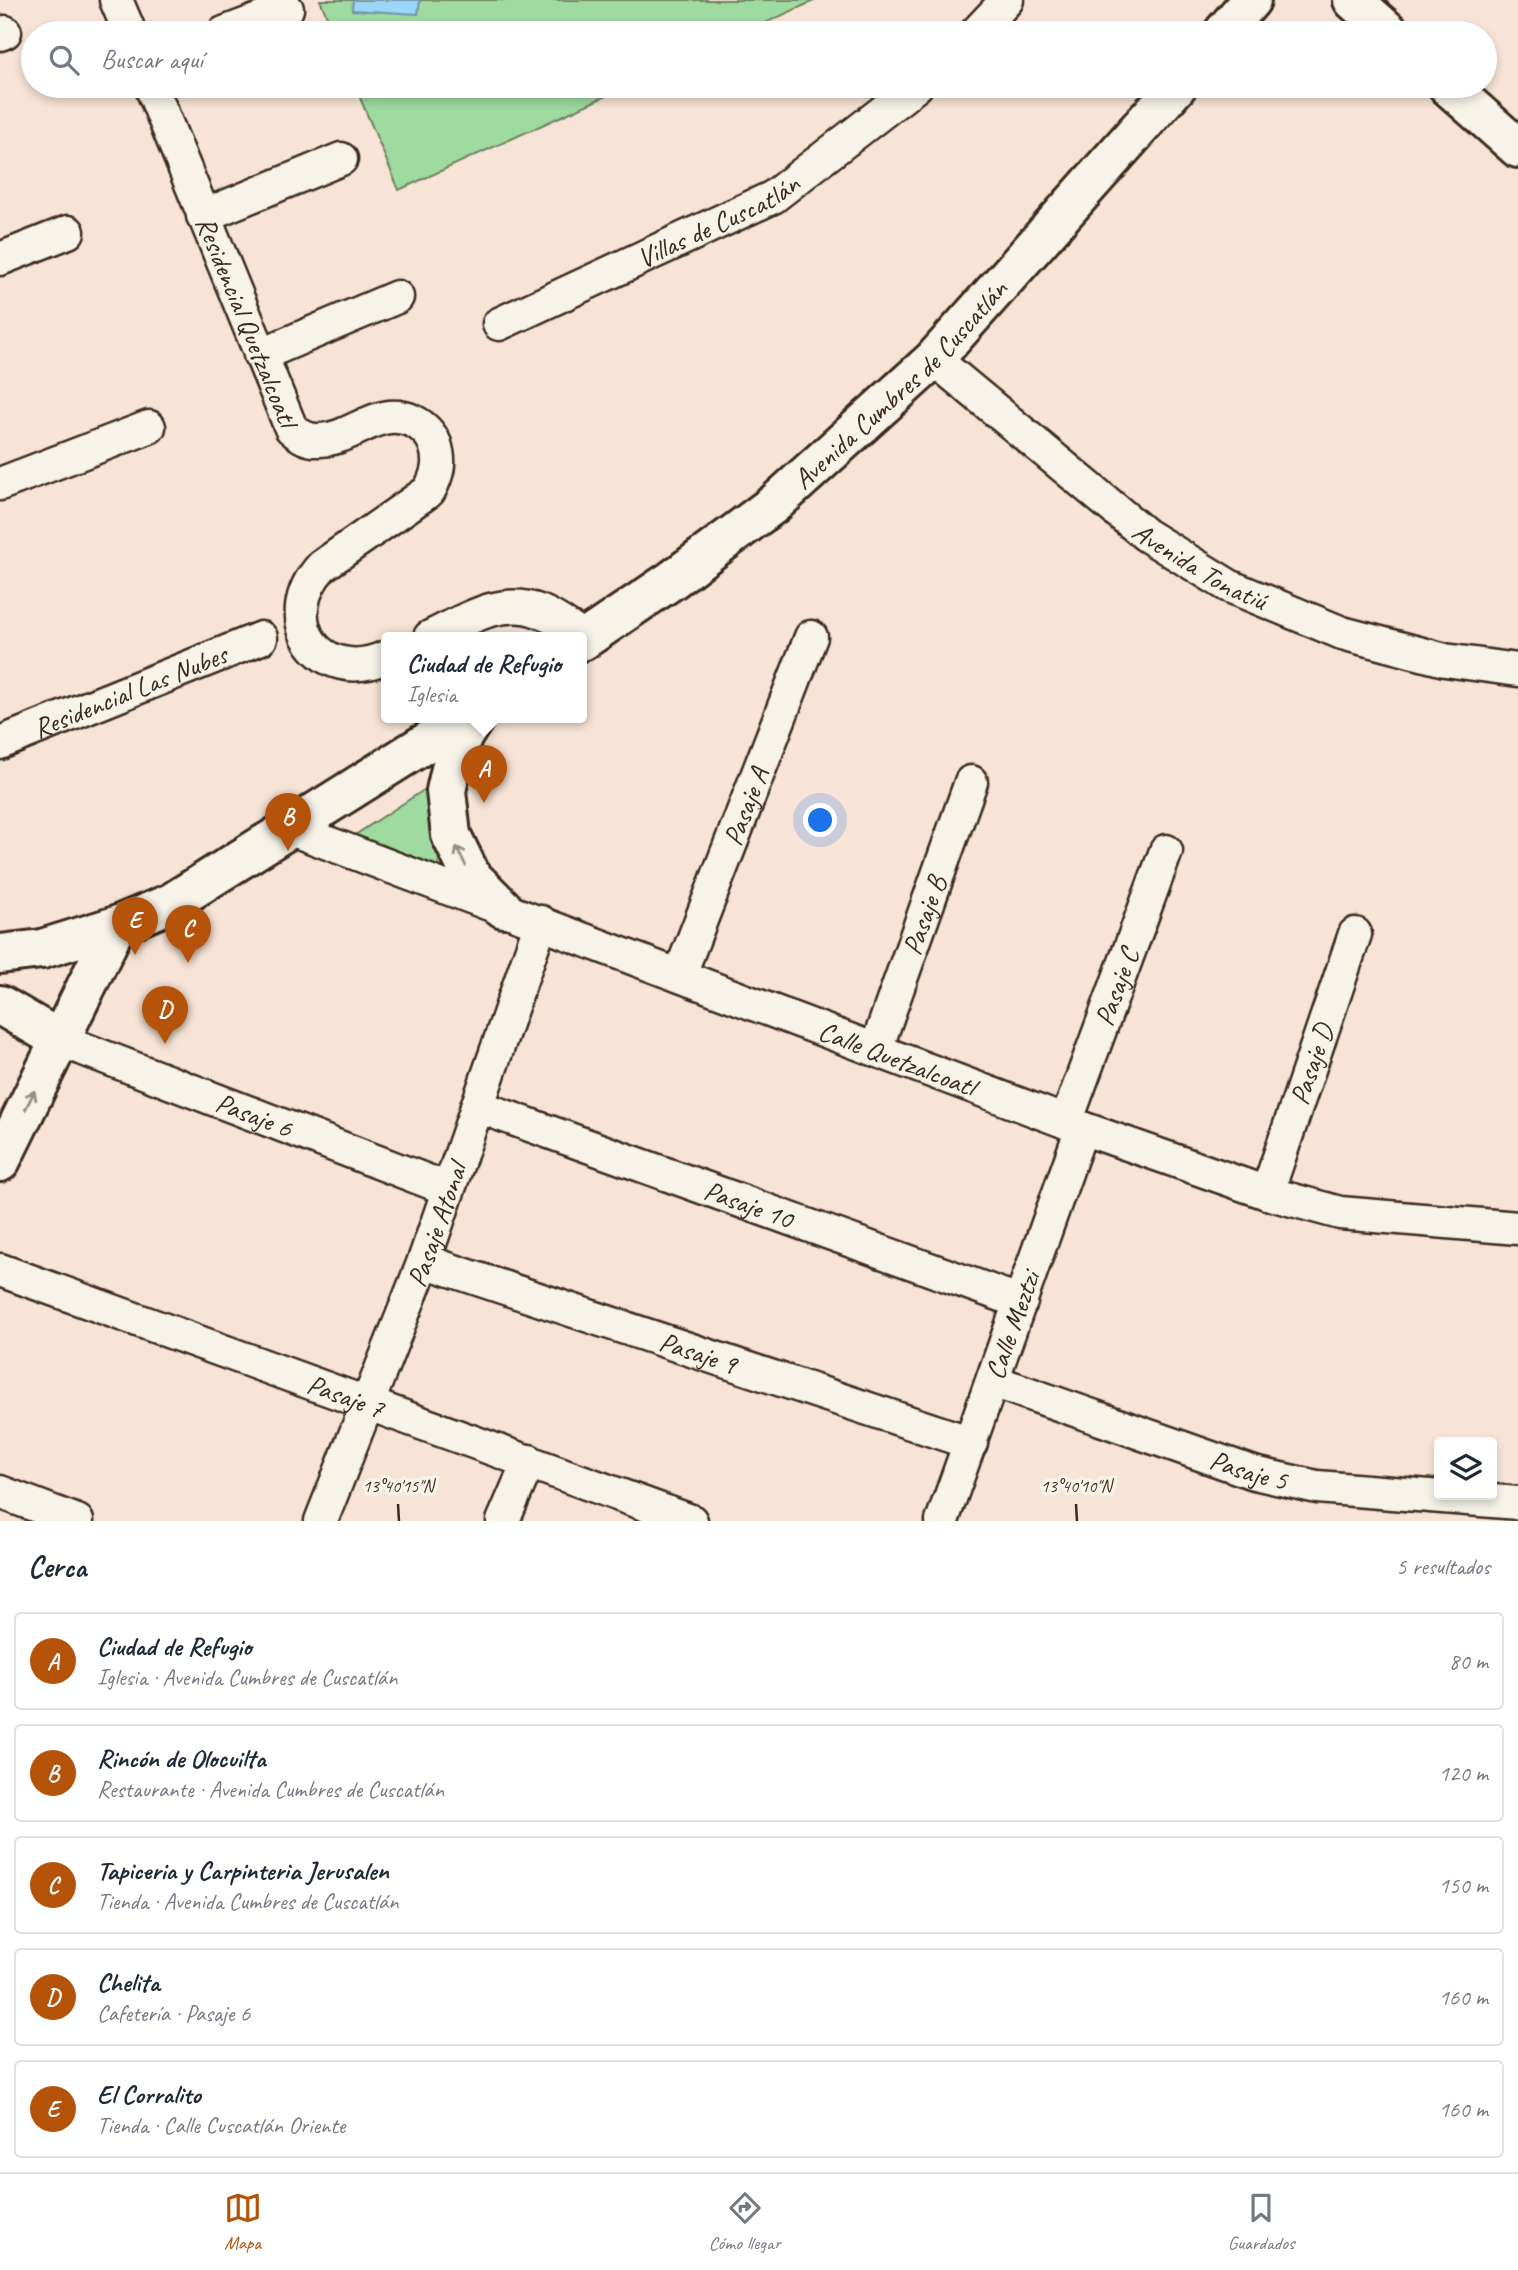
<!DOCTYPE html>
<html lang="es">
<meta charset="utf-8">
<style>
:root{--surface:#fff;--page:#f2f2f3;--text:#1f2937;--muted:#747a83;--line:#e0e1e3;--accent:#b45309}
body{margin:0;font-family:Caveat,sans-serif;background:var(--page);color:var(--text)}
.controls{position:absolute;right:21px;bottom:21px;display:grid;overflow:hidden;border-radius:7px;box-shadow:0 4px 10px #0003}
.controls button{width:63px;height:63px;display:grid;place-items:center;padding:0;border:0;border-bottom:2px solid var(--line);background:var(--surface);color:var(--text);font:35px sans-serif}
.you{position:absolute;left:821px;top:821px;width:24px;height:24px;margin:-18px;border:5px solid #fff;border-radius:50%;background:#1a73e8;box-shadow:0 0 0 10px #1a73e833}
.badge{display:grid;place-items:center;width:46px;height:46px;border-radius:50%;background:var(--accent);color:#fff;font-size:23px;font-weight:700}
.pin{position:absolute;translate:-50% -58px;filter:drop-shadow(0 2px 4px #0008)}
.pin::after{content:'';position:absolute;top:37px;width:24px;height:21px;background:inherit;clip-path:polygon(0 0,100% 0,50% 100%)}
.popup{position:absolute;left:381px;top:632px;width:206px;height:91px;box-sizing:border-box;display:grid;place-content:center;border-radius:7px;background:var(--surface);filter:drop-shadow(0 2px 5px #0005);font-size:23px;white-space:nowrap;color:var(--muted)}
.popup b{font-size:26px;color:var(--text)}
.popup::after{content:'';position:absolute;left:50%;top:100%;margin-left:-14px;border:14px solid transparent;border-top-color:var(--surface)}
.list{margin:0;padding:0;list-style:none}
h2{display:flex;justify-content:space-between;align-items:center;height:91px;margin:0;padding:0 28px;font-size:30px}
h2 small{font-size:23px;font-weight:400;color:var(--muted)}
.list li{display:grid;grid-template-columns:46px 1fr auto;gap:21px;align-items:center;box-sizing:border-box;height:98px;margin:0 14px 14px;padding:0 14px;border:2px solid var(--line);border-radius:7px}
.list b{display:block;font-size:26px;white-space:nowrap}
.list p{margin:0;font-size:23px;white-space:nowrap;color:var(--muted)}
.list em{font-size:23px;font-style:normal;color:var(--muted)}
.icon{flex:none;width:38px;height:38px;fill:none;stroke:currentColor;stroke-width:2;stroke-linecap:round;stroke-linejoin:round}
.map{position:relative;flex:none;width:1518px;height:1521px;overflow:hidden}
.search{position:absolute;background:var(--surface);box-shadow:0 4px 10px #0003;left:21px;right:21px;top:21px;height:77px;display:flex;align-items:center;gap:18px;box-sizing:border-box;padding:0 24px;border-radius:38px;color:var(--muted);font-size:26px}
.sheet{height:651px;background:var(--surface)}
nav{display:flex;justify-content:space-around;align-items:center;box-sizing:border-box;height:98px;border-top:2px solid var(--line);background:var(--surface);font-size:19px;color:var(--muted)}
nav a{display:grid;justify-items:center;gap:4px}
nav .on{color:var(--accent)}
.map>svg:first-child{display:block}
.green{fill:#9fdaa0;stroke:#6d825f;stroke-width:2}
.water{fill:#9ad7fb;stroke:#7492a3;stroke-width:2}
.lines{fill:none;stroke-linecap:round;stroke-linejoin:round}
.minor-casing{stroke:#3b2a1e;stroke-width:37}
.secondary-casing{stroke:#3b2a1e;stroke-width:44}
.minor{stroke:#f7f3e8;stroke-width:32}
.secondary{stroke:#f7f3e8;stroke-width:38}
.oneway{stroke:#998e83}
.ticks{fill:none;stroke:#3b2a1e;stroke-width:2.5}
.labels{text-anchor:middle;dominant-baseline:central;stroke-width:7;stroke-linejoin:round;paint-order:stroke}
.street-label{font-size:28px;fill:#3b2a1e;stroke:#f7f3e8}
.ticks-label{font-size:18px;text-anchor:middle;fill:#3b2a1e;stroke:#f7f3e8;stroke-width:7;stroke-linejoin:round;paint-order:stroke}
</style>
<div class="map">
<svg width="1518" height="1521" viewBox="0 0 1518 1521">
<rect width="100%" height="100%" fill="#f7e4d6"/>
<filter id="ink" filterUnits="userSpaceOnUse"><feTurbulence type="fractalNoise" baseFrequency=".0143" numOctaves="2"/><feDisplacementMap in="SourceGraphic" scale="14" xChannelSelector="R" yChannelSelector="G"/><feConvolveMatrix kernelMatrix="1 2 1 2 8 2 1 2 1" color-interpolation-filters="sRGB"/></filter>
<g filter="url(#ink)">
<g class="green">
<polygon points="320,0 816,0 743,33 334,33"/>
<polygon points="355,86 628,86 399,190"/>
<polygon points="436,782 439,871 352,837"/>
</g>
<polygon class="water" points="353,0 420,0 418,14 352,10"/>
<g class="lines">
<g class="minor-casing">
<g id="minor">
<polyline points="116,0 130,33"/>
<polyline points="224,33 287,9"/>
<polyline points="976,33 1007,0"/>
<polyline points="0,34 5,32"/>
<path id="s1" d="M151,86L291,428C300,436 308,441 320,440C354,439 378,405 413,421C423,426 431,434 435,444C441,462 438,474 429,491L322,566C273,619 320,687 386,657"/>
<polyline points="203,216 341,159"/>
<polyline points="0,259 68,232"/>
<path id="s2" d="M499,324L773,197L916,86"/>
<polyline points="260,355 397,297"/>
<path id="s3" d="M934,359L1146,535L1229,586L1342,633L1445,660L1518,670"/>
<polyline points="0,484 149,427"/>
<path d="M430,637C464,621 501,596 539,611C554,616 568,628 582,637"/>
<path id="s4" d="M0,743L261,638"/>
<path id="s5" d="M291,829L1082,1128L1267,1193L1340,1213L1518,1228"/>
<path id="s6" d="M680,974L811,637"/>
<path id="s7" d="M60,1040L448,1189"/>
<path id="s8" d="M876,1049L971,782"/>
<path id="s9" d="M477,1106L1021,1302"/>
<path id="s10" d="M1066,1122L1166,851"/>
<path id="s11" d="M1267,1193L1355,934"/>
<path id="s12" d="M424,1261L971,1443"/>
<path id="s13" d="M0,1270L691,1521"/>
<path id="s14" d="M993,1381L1254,1473L1317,1487L1518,1503"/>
<polyline points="0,1492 77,1521"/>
<path id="s15" d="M321,1521L424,1261L541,922"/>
<polyline points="503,1521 529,1461"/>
<path id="s16" d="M942,1521L1082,1128"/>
</g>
</g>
<g class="secondary-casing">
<g id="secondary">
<polyline points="1353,0 1390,33"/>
<polyline points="1223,33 1251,0"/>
<polyline points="1448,86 1518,148"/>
<path id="s17" d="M582,641L672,580L774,504L934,359L1177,86"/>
<polyline points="475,717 456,747 446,791 451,835 471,876 503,908"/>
<polyline points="0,954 42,949 116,926 171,903 467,717"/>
<polyline points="0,1005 60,1040"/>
<polyline points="0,1162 116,926"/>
</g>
</g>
<use href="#minor" class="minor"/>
<use href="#secondary" class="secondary"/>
</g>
<defs><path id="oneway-shaft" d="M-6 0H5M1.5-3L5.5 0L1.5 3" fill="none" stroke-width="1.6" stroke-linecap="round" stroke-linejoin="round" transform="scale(1.75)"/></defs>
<g class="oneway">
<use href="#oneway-shaft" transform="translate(461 856) rotate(-116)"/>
<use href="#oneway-shaft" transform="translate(30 1100) rotate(-64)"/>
</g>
</g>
<path class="ticks" d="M398,1504L399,1521M1076,1504L1077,1521"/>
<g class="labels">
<g class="street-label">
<text stroke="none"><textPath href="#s2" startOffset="242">Villas de Cuscatlán</textPath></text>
<text stroke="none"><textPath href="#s1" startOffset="254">Residencial Quetzalcoatl</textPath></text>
<text stroke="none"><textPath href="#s17" startOffset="410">Avenida Cumbres de Cuscatlán</textPath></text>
<text stroke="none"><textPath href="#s3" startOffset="338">Avenida Tonatiú</textPath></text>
<text stroke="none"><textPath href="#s4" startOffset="140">Residencial Las Nubes</textPath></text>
<text stroke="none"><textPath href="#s6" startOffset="180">Pasaje A</textPath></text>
<text stroke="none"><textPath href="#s8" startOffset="142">Pasaje B</textPath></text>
<text stroke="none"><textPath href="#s10" startOffset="144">Pasaje C</textPath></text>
<text stroke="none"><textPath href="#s5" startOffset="648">Calle Quetzalcoatl</textPath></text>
<text stroke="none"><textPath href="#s11" startOffset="136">Pasaje D</textPath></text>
<text stroke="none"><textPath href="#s7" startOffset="208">Pasaje 6</textPath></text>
<text stroke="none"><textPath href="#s9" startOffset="289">Pasaje 10</textPath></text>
<text stroke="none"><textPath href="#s15" startOffset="318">Pasaje Atonal</textPath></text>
<text stroke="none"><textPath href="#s16" startOffset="208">Calle Meztzi</textPath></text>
<text stroke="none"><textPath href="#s12" startOffset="289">Pasaje 9</textPath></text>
<text stroke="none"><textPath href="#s13" startOffset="368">Pasaje 7</textPath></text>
<text stroke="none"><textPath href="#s14" startOffset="271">Pasaje 5</textPath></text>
</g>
</g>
<g class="ticks-label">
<text x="398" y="1492">13°40'15"N</text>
<text x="1076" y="1492">13°40'10"N</text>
</g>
</svg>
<div class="controls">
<button><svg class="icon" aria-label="layers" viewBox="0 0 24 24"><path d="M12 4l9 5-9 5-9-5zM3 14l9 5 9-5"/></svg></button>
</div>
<div class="you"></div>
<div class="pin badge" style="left:484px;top:803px">A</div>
<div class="popup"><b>Ciudad de Refugio</b>Iglesia</div>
<div class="pin badge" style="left:288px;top:851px">B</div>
<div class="pin badge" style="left:188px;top:963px">C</div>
<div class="pin badge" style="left:165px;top:1044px">D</div>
<div class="pin badge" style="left:135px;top:955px">E</div>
<div class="search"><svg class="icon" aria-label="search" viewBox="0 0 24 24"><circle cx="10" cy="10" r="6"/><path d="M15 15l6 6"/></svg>Buscar aquí</div>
</div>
<section class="sheet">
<h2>Cerca<small>5 resultados</small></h2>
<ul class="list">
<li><span class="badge">A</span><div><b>Ciudad de Refugio</b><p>Iglesia · Avenida Cumbres de Cuscatlán</p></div><em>80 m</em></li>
<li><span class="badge">B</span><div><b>Rincón de Olocuilta</b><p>Restaurante · Avenida Cumbres de Cuscatlán</p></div><em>120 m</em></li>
<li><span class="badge">C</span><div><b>Tapiceria y Carpinteria Jerusalen</b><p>Tienda · Avenida Cumbres de Cuscatlán</p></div><em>150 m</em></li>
<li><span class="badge">D</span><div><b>Chelita</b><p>Cafetería · Pasaje 6</p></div><em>160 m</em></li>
<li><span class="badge">E</span><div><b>El Corralito</b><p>Tienda · Calle Cuscatlán Oriente</p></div><em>160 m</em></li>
</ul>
</section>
<nav>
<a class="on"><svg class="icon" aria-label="map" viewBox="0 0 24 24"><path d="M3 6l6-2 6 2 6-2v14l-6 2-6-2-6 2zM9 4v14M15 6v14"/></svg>Mapa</a>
<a><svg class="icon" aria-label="directions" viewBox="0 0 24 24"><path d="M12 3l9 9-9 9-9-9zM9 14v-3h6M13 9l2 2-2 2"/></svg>Cómo llegar</a>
<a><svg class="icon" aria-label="saved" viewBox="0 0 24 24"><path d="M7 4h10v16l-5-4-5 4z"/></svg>Guardados</a>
</nav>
